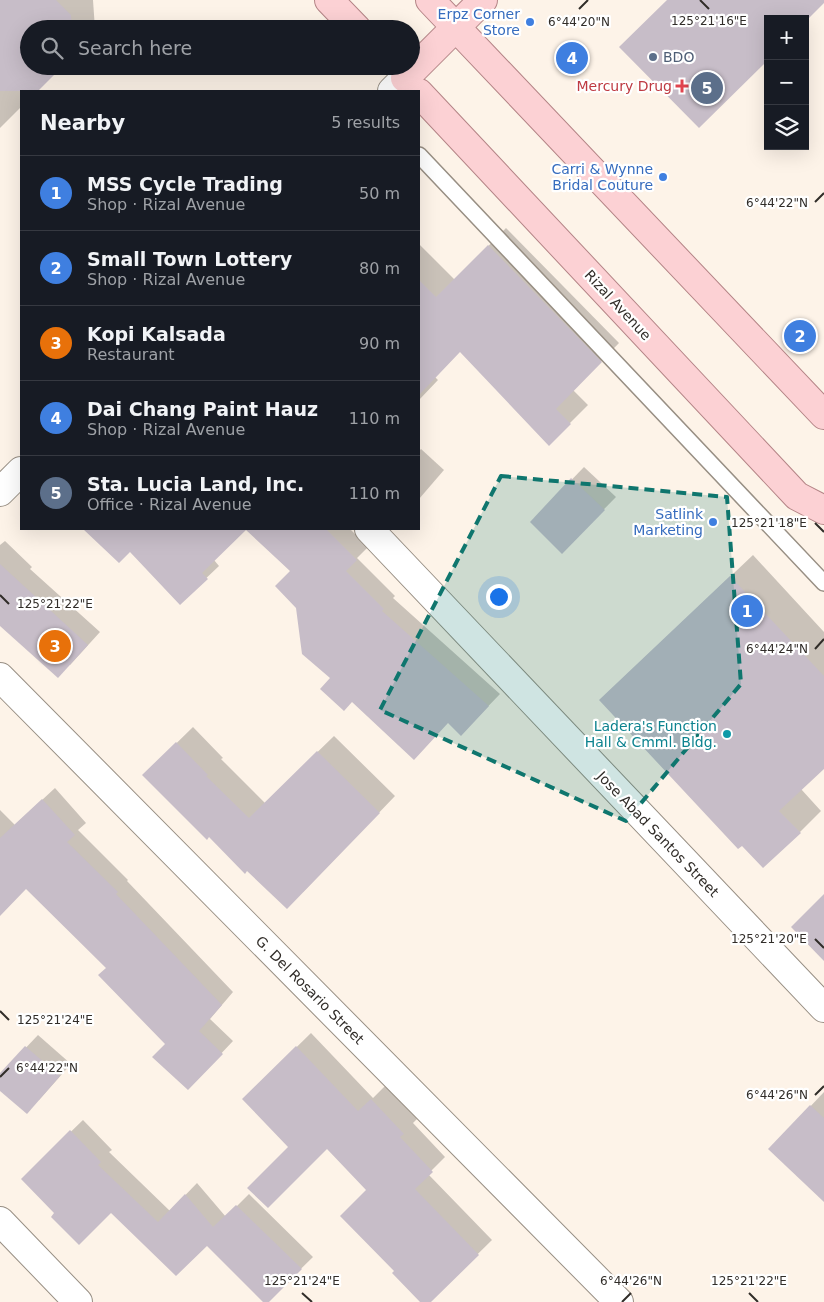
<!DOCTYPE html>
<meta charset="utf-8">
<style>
:root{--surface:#171b24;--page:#242831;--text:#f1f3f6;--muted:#9ea1a6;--line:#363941;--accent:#ea580c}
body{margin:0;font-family:"DejaVu Sans",sans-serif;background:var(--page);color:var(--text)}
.controls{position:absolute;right:15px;top:15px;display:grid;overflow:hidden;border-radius:0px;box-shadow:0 5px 20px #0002}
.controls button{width:45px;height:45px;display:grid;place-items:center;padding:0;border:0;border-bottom:1px solid var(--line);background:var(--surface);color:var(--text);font:25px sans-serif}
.you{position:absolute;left:498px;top:596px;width:18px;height:18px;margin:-12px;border:4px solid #fff;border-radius:50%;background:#1a73e8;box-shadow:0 0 0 8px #1a73e833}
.badge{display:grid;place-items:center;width:32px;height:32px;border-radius:50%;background:var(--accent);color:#fff;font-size:16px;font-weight:700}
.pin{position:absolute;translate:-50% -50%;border:2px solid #fff;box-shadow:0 1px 5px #0006}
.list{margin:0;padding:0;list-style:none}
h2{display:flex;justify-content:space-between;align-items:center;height:65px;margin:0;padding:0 20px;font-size:21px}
h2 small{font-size:16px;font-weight:400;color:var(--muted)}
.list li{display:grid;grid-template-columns:32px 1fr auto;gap:15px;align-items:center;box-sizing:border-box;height:75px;padding:0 20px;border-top:1px solid var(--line)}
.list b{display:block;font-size:19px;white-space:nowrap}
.list p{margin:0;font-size:16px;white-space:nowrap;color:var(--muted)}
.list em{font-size:16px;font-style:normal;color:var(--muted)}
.icon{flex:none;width:28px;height:28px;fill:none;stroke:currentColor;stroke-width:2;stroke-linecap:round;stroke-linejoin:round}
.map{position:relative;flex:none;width:824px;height:1302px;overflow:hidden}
.search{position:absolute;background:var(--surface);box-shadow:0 5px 20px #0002;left:20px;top:20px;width:400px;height:55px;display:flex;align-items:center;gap:12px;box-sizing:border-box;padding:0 18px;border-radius:28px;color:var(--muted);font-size:19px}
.panel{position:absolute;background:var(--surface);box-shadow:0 5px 20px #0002;left:20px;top:90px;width:400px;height:440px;border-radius:0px}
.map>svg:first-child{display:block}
.shadow{fill:#0003}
.building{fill:#c7bdc8}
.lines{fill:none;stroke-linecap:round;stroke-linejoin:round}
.lane-casing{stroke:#988f84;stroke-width:18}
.street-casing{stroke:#988f84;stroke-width:30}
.secondary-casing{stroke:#988f84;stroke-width:30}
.primary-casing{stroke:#b48486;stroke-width:30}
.lane{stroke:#fff;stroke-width:15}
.street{stroke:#fff;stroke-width:28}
.secondary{stroke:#fff;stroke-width:28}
.primary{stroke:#fcd1d4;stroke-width:28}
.marked{fill:#0f766e;fill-opacity:0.2;stroke:#0f766e;stroke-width:4;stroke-dasharray:10 6;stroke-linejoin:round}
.ticks{fill:none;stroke:#312d29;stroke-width:2}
.shop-dot{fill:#3f7fe0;stroke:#fff;stroke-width:2}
.service-dot{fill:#5c6f8a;stroke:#fff;stroke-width:2}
.health-dot{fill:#e0444e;stroke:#fff;stroke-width:2}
.culture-dot{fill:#0f9aa8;stroke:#fff;stroke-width:2}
.labels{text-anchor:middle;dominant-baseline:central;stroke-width:4.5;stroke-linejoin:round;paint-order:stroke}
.shop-label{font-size:14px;fill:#366cbe;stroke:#fff;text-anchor:end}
.service-label{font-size:14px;fill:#4e5e75;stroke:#fff;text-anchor:start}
.health-label{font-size:14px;fill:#be3a42;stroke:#fff;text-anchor:end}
.street-label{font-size:14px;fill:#312d29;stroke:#fff}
.culture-label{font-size:14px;fill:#0d838f;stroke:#fff;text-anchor:end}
.ticks-label{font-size:12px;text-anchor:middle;fill:#312d29;stroke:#fff;stroke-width:4.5;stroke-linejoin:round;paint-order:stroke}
</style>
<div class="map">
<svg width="824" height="1302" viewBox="0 0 824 1302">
<rect width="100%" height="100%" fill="#fdf3e8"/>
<g class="shadow">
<polygon points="0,0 93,0 95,29 29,29 29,66 61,66 37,91 21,91 21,107 0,128"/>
<polygon points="506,228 619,343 573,390 588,405 549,444 460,351 435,377 438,380 419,400 419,244 455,280"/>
<polygon points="421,449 444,470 419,499 419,451"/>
<polygon points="584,467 616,497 562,552 531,522"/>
<polygon points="85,529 245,529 214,560 219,566 180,603 130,551 119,562"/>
<polygon points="261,529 350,529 368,547 357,558 395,596 393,598 500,694 473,722 449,722 254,536"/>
<polygon points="5,541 32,567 30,569 100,632 70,665 0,607 0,545"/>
<polygon points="753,555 824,632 824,767 801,789 821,811 800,832 742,844 600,700"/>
<polygon points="193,727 223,758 221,759 265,803 334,736 395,796 303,892 209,835 144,775"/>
<polygon points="55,788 86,823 78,830 128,880 127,881 233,992 210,1019 233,1041 199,1077 166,1044 107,968 26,887 0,915 0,810 15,825"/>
<polygon points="311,1033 373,1098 385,1086 417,1119 413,1123 445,1157 428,1174 492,1240 429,1302 422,1302 368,1190 327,1148 290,1147 258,1085"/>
<polygon points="38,1035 71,1064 39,1100 0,1089 0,1075"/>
<polygon points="824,1092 824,1201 770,1149"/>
<polygon points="83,1120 112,1150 109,1152 170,1211 197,1183 226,1217 249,1194 313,1257 267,1302 264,1302 207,1245 111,1211 56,1213 22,1179"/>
</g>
<g class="building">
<polygon points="0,0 56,0 71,15 72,29 29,29 29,66 63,66 38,91 0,91"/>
<polygon points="667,0 824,0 824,3 805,22 805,19 768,19 768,60 699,128 619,47"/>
<polygon points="488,245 602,362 556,409 571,424 549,446 460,352 419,395 419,280 436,297"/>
<polygon points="571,478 605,510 562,554 530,522"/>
<polygon points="83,529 326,529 357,560 346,571 384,609 382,611 489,706 461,736 448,723 414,760 352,702 344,711 320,689 330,678 302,654 296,608 275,586 290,571 246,530 202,573 208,579 180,605 130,552 119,563"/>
<polygon points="0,564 88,645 58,678 0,626"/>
<polygon points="730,576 824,676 824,769 779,811 801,833 763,868 742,846 738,849 599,700"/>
<polygon points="176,742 208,775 206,776 249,818 317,751 380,813 287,909 247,871 245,874 209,837 207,840 142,775"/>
<polygon points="42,799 75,835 67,842 118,892 116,894 222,1005 199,1031 223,1054 188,1090 152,1057 165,1044 98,975 106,968 26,889 0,916 0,838"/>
<polygon points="824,894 824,961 791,927"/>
<polygon points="25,1046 60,1076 27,1114 0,1091 0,1073"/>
<polygon points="296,1046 358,1111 371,1099 404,1134 400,1137 433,1172 415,1189 479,1255 431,1302 420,1302 392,1273 394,1271 340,1216 366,1190 327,1149 268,1208 247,1188 288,1147 242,1099"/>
<polygon points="810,1105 824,1118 824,1202 768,1149"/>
<polygon points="70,1130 101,1162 98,1165 158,1222 185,1194 213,1227 236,1205 302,1269 269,1302 263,1302 207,1246 176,1276 111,1213 79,1245 51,1217 54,1213 21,1179"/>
</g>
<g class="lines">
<g class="lane-casing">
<polyline id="lane" points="419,155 824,583"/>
</g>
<g class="street-casing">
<g id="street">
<polyline points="369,529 824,1008"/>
<polyline points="0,677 619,1302"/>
</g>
</g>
<g class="secondary-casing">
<g id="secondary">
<polyline points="392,91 405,78"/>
<polyline points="0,492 21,471"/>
<polyline points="0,1221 78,1302"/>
</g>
</g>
<g class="primary-casing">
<g id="primary">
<polyline points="329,0 357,29"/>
<polyline points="430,0 824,415"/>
<polyline points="405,78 483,0"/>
<polyline points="419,93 797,496 824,510"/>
</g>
</g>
<use href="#lane" class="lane"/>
<use href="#street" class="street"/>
<use href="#secondary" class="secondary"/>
<use href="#primary" class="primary"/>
</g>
<path class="marked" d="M501,476L727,497L741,684L626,821L380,710Z"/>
<path class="ticks" d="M700,0L709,9M579,9L588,0M815,202L824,193M815,523L824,532M0,595L9,604M815,649L824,639M815,939L824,948M0,1011L9,1020M0,1077L9,1068M815,1095L824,1086M302,1293L312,1302M749,1293L758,1302M622,1302L631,1293"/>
<g class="shop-dot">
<circle cx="530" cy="22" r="5"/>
<circle cx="663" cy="177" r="5"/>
<circle cx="713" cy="522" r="5"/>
</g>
<circle class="service-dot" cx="653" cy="57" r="5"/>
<path class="health-dot" d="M679.5 78.5h5v5h5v5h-5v5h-5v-5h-5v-5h5z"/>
<circle class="culture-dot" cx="727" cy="734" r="5"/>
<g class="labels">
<g class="shop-label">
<text x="520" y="14">Erpz Corner<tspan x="520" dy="16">Store</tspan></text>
<text x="653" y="169">Carri &amp; Wynne<tspan x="653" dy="16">Bridal Couture</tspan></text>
<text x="703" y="514">Satlink<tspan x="703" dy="16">Marketing</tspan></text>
</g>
<g class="service-label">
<text x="663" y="57">BDO</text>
</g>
<g class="health-label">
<text x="672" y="86">Mercury Drug</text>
</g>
<g class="street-label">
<text transform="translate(618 305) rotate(47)">Rizal Avenue</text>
<text transform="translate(658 834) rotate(46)">Jose Abad Santos Street</text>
<text transform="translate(310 990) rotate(45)">G. Del Rosario Street</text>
</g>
<g class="culture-label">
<text x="717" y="726">Ladera's Function<tspan x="717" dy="16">Hall &amp; Cmml. Bldg.</tspan></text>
</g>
</g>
<g class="ticks-label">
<text x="709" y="25">125°21'16"E</text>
<text x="579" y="26">6°44'20"N</text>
<text x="777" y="207">6°44'22"N</text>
<text x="769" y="527">125°21'18"E</text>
<text x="55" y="608">125°21'22"E</text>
<text x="777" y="653">6°44'24"N</text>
<text x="769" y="943">125°21'20"E</text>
<text x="55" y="1024">125°21'24"E</text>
<text x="47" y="1072">6°44'22"N</text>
<text x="777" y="1099">6°44'26"N</text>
<text x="631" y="1285">6°44'26"N</text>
<text x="302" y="1285">125°21'24"E</text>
<text x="749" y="1285">125°21'22"E</text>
</g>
</svg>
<div class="controls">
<button>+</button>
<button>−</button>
<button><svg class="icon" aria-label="layers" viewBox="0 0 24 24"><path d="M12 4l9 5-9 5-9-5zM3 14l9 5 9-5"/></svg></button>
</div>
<div class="you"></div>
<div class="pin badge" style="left:747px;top:611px;background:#3f7fe0">1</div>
<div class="pin badge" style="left:800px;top:336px;background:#3f7fe0">2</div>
<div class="pin badge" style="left:55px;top:646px;background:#e8710a">3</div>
<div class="pin badge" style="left:572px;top:58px;background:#3f7fe0">4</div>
<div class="pin badge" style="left:707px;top:88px;background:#5c6f8a">5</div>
<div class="search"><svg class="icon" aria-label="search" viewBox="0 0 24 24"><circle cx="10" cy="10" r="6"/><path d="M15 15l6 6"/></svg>Search here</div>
<section class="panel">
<h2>Nearby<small>5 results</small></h2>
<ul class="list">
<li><span class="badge" style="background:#3f7fe0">1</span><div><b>MSS Cycle Trading</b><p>Shop · Rizal Avenue</p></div><em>50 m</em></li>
<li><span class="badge" style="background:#3f7fe0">2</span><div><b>Small Town Lottery</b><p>Shop · Rizal Avenue</p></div><em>80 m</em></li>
<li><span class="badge" style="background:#e8710a">3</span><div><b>Kopi Kalsada</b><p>Restaurant</p></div><em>90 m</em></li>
<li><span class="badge" style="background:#3f7fe0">4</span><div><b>Dai Chang Paint Hauz</b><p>Shop · Rizal Avenue</p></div><em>110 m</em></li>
<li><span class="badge" style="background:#5c6f8a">5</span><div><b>Sta. Lucia Land, Inc.</b><p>Office · Rizal Avenue</p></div><em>110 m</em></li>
</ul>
</section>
</div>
